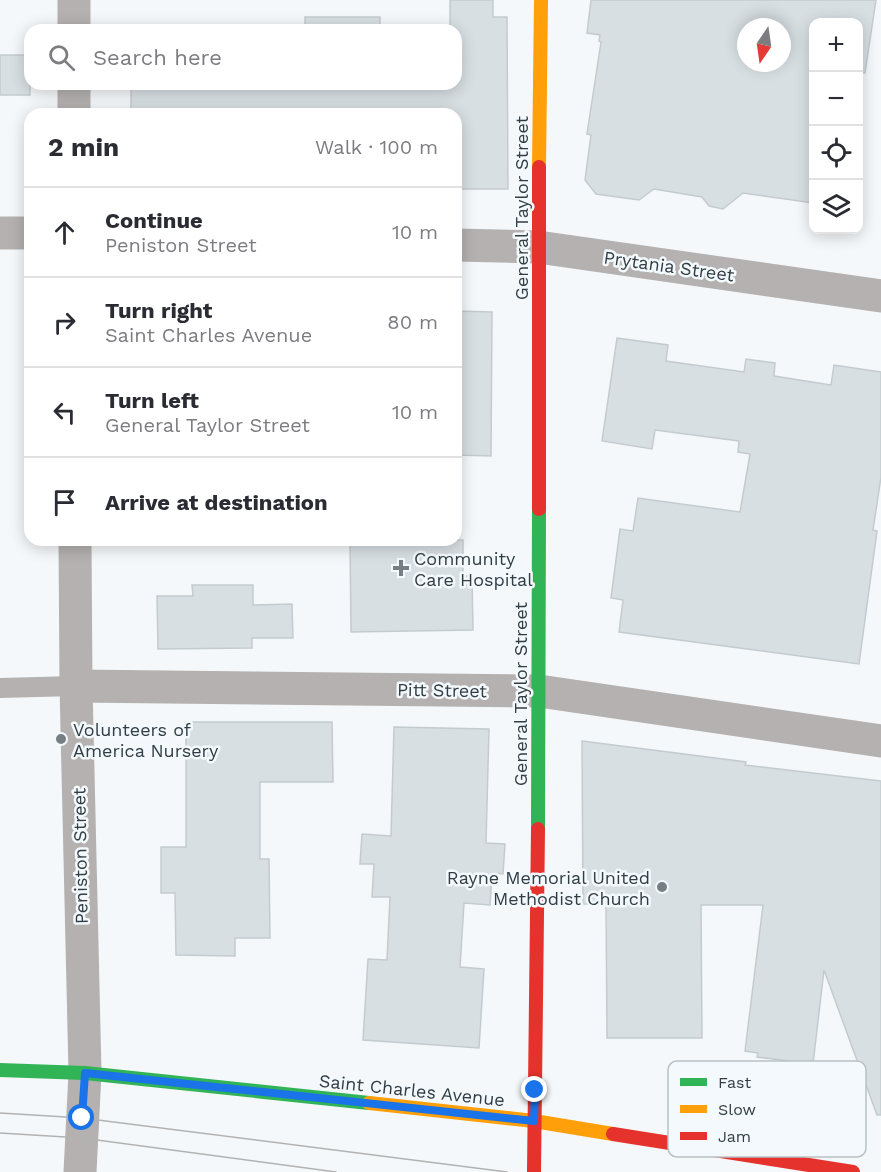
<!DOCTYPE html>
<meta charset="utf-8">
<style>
:root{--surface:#fff;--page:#f7f7f7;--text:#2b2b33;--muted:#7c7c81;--line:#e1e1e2}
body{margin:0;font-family:"Work Sans",sans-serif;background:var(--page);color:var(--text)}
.controls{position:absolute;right:18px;top:18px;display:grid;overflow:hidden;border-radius:12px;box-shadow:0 3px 15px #0003}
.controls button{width:54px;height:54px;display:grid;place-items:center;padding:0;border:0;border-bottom:2px solid var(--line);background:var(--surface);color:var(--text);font:30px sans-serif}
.compass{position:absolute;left:737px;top:18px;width:54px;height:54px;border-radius:50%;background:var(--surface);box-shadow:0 3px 15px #0003;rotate:193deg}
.stop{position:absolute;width:18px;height:18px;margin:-14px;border:4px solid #1a73e8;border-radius:50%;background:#fff}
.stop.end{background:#1a73e8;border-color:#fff;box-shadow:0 2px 6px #0008}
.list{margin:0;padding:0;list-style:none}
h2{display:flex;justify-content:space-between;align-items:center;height:78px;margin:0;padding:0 24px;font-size:26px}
h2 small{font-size:20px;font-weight:400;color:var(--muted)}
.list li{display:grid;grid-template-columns:39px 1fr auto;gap:18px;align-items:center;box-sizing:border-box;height:90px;padding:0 24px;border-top:2px solid var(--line)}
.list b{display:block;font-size:22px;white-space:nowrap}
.list p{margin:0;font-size:20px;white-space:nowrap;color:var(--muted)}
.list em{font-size:20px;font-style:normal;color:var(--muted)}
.icon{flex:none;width:33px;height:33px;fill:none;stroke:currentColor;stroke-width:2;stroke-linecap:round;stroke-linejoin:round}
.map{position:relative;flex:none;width:881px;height:1172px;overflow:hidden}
.search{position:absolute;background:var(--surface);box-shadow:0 3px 15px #0003;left:24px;top:24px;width:438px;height:66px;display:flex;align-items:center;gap:15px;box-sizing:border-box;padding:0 21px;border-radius:18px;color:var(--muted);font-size:22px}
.panel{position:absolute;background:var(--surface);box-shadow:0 3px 15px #0003;left:24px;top:108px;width:438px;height:438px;border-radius:18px}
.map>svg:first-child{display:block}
.building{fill:#d8dfe3;stroke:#c4cbcf;stroke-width:1.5;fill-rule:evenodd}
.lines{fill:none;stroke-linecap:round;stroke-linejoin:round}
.lane{stroke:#b4b1b0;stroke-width:20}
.street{stroke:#b4b1b0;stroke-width:33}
.fast{stroke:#30b455;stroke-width:14}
.slow{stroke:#ff9f0a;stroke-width:14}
.jam{stroke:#e5322d;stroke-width:14}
.tram{stroke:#b2b2b2;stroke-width:1.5}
.route{stroke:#1a73e8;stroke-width:8}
.poi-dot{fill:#767f83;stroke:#f3f9fc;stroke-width:2}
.labels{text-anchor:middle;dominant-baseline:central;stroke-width:5;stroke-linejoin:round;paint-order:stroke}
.street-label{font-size:18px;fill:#313e43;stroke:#f3f9fc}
.poi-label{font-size:18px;fill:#313e43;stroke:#f3f9fc;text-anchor:start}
.key{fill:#f3f9fc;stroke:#b9c1c4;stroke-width:1.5}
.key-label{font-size:16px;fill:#313e43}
</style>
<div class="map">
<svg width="881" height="1172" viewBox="0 0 881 1172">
<rect width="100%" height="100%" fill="#f5f8fa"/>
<g class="building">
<polygon points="450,0 493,0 493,17 507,17 508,189 456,189 456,114 131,114 131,84 456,84 456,30 450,30"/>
<path d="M591,0H876L865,73L858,72V22H813V203L743,193L723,209L709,206L702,197L654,189L639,200L596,194L585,180L591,135L587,134L601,42L599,41L600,35L587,33ZM746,27H782V63H746Z"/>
<rect x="305" y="17" width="75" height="13"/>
<rect x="0" y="55" width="30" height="40"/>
<polygon points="456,311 492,312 491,456 456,455"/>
<polygon points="617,338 668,345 666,361 744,372 746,359 775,363 774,376 831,385 834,365 881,372 881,477 873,530 877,531 859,664 619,632 623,600 611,598 620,529 633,531 638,498 740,512 750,454 738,452 739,441 655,430 652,449 602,441"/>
<polygon points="350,540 463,540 463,576 472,576 473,630 351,632"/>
<polygon points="192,585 253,585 253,605 292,604 293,638 252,638 252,648 158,649 157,596 193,596"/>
<polygon points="186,722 332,722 333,782 260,782 260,859 269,859 270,938 235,938 235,956 176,955 175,893 161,893 161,847 186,847"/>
<polygon points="394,727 489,729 486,843 505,844 503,874 492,873 490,905 464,903 460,967 484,969 479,1048 363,1040 368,959 387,960 390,897 372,897 374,864 360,864 362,834 391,836"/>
<polygon points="582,741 746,762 745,765 881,781 881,1115 877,1115 824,970 813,1064 757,1057 758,1053 745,1051 763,905 701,905 702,1038 607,1038 606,904 583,904"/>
</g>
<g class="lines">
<polyline class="lane" points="0,688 76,686"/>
<g class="street">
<polyline points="74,30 74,0"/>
<polyline points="74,114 74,84"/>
<polyline points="0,233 30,233"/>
<polyline points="456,245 538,247 881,296"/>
<polyline points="75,540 76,686 85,1073 80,1172"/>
<polyline points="76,686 539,691 881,741"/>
</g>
<g class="fast">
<polyline points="538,829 539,509"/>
<polyline points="0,1070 85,1073 369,1103"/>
</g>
<g class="slow">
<polyline points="539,167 541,0"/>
<polyline points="369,1103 534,1121 613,1134"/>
</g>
<g class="jam">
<polyline points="539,509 539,167"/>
<polyline points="613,1134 853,1172"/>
<polyline points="534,1172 538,829"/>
</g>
<g class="tram">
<polyline points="0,1113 82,1118 507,1172"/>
<polyline points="0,1133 82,1138 336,1172"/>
</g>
</g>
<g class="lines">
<polyline class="route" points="82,1118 85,1073 534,1121 535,1090"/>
</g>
<g class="poi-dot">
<path d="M398 559h6v6h6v6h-6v6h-6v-6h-6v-6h6z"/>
<circle cx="61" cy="739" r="6"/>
<circle cx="662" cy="887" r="6"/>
</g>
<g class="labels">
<g class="street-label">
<text transform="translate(521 208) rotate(-90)">General Taylor Street</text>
<text transform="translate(669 266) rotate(8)">Prytania Street</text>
<text transform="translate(442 690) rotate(1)">Pitt Street</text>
<text transform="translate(520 694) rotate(-90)">General Taylor Street</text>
<text transform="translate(80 856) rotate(-91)">Peniston Street</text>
<text transform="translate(412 1090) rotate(6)">Saint Charles Avenue</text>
</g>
<g class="poi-label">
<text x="414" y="558">Community<tspan x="414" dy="21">Care Hospital</tspan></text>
<text x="73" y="729">Volunteers of<tspan x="73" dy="21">America Nursery</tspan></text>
<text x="650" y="877" text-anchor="end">Rayne Memorial United<tspan x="650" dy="21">Methodist Church</tspan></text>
</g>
</g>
<rect x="668" y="1061" width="198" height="96" rx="9" class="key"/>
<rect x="680" y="1078" width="27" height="8" fill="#30b455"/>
<rect x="680" y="1105" width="27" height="8" fill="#ff9f0a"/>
<rect x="680" y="1132" width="27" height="8" fill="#e5322d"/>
<g class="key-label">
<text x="718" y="1088">Fast</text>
<text x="718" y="1115">Slow</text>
<text x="718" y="1142">Jam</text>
</g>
</svg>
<div class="controls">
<button>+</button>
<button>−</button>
<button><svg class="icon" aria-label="locate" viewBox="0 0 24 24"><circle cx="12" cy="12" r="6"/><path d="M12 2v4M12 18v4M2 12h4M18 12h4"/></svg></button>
<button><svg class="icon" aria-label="layers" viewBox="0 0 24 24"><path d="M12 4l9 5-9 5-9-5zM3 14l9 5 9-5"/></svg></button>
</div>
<svg class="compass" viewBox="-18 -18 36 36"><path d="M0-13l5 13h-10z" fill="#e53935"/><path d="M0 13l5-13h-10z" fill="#7c7c81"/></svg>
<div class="stop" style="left:82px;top:1118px"></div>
<div class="stop end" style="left:535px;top:1090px"></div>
<div class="search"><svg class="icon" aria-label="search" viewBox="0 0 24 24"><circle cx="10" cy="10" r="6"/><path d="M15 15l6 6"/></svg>Search here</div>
<section class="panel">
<h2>2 min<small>Walk · 100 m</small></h2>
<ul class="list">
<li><svg class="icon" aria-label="ahead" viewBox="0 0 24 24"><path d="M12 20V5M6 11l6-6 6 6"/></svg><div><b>Continue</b><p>Peniston Street</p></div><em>10 m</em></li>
<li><svg class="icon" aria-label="right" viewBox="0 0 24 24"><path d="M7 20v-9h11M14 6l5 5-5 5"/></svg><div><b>Turn right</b><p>Saint Charles Avenue</p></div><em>80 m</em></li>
<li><svg class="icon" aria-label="left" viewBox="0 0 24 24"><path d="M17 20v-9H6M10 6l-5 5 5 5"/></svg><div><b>Turn left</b><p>General Taylor Street</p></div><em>10 m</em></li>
<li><svg class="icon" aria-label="arrive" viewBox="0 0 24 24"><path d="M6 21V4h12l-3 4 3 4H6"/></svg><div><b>Arrive at destination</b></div></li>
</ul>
</section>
</div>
